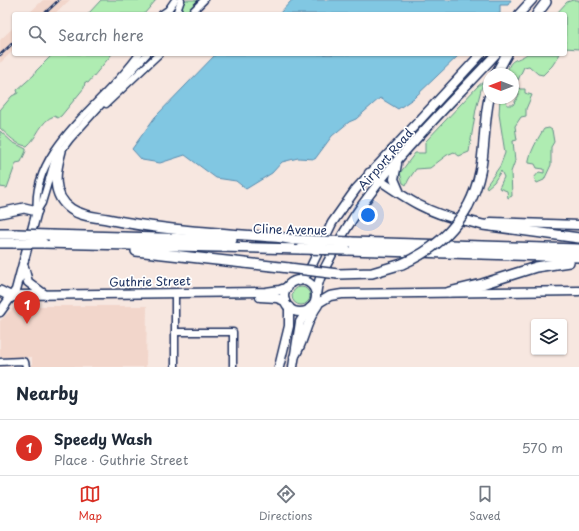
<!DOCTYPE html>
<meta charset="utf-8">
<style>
:root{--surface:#fff;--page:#f6f6f7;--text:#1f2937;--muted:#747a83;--line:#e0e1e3;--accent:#d93025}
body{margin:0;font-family:"Playpen Sans",sans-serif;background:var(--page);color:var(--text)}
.controls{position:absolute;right:12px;bottom:12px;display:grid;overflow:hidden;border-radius:4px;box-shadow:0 1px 3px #0004}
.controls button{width:36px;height:36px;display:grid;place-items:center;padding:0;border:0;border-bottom:1px solid var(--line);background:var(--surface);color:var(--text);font:20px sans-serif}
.compass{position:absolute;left:483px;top:68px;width:36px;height:36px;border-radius:50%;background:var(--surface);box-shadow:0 1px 3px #0004;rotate:270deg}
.you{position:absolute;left:368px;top:215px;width:14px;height:14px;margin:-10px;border:3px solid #fff;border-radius:50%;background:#1a73e8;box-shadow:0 0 0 6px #1a73e833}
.badge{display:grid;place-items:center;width:26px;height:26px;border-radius:50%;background:var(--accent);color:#fff;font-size:13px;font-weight:700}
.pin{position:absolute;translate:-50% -33px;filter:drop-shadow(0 1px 2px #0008)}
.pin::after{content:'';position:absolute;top:21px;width:14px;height:12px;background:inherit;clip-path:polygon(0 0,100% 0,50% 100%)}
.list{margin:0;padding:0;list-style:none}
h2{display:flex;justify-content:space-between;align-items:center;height:52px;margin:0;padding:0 16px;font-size:17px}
h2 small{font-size:13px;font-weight:400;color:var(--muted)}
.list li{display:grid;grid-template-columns:26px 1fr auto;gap:12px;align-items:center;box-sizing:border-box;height:56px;padding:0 16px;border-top:1px solid var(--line)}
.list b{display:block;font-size:15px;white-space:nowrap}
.list p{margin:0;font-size:13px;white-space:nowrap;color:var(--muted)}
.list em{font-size:13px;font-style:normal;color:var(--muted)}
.icon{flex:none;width:22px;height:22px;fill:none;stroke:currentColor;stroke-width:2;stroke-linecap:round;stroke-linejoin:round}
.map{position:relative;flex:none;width:579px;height:367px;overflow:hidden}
.search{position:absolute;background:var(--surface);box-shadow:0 1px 3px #0004;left:12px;right:12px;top:12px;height:44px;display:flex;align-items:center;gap:10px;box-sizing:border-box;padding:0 14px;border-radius:4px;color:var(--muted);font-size:15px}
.sheet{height:108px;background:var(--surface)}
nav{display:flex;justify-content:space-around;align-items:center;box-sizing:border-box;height:56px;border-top:1px solid var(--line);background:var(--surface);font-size:11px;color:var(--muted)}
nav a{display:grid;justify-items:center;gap:2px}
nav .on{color:var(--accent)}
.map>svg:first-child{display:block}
.built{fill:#f2d6cb}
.green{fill:#afecb2;stroke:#658e88}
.water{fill:#81c7e2;stroke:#588aad}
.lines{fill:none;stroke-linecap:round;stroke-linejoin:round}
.minor-casing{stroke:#1b2f5e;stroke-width:9}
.major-casing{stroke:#1b2f5e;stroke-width:11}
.highway-casing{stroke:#1b2f5e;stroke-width:12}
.minor{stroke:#fff;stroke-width:6}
.major{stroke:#fff;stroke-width:8}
.highway{stroke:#fff;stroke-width:9}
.rail-casing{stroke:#1b2f5e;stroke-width:2.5}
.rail{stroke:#fff;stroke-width:1;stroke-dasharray:3;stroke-linecap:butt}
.highway-bridge-casing{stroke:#1b2f5e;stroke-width:12;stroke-linecap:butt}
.highway-bridge{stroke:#fff;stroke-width:9}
.labels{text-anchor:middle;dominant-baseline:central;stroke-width:3.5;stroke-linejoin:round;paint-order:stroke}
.street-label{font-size:12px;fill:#1b2f5e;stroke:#fff}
</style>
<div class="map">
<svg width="579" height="367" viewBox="0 0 579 367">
<rect width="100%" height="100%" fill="#f7e7e0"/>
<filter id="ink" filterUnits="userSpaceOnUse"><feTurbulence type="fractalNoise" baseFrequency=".025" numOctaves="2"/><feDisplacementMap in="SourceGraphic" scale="8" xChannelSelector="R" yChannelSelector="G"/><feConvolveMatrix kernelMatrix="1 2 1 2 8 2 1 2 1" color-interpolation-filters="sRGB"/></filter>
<g filter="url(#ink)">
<g class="built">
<polygon points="43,0 70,0 54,14 28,14"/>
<polygon points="14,27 14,50 0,63 0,40"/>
<polygon points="23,306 147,306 146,367 32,367 32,357 0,357 0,321 12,309"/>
</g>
<g class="green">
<polygon points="101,0 156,0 144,14 88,14"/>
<polygon points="182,0 202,0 188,14 178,14"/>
<polygon points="573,0 579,0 579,49 565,48 565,14 556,14 567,2"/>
<path d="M53,54H112L88,83L85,82L84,88L61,116L58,118L54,116C40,121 38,137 27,146C16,145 8,135 0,128V110L12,96L18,93L17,90L34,75L36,71Z"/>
<path d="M527,54H560L552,66L543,75L538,74L529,66L524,67L518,80L516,77H513V74H506C512,56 514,63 527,54Z"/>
<polygon points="483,82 476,109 469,152 459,156 454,152 447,155 430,168 416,169 409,179 406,185 403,183 400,173 415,153 425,153 425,142 478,86"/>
<polygon points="517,86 520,89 525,89 525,93 532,95 526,109 526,116 521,117 515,126 517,140 513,141 515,161 511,172 512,196 508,198 507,191 499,188 504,177 501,171 494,182 487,188 486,186 500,166 505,153 499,114 500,98 506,98 507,105 513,105 519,95"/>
<path d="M549,128L552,130L554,142L551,147V165L544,180L537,183L534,178L539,172L544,173V169L537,168L535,164L529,163C527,158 540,134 544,129Z"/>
<polygon points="0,131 12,142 26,149 26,151 21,162 16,163 7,188 0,187"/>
<circle cx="301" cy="296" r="9"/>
</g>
<g class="water">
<polygon points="292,0 511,0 508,5 500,5 500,14 279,14"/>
<polygon points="216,54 460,54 414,98 398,109 380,98 356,119 349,122 332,136 315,159 298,158 282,162 272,173 246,189 236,181 216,178 185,155 160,163 142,160 132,149 155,117"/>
</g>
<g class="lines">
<g class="minor-casing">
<g id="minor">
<polyline points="162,14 168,10 175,0"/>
<polyline points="176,14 181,0"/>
<polyline points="190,14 204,0"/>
<polyline points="106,104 159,54"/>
<polyline points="37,211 42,203 55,159 70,139 147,54"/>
<path d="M37,211C30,147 108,101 139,54"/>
<polyline points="175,298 175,367"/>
<polyline points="175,332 233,332 233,367"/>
<polyline points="0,362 22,361 25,362 26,367"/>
</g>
</g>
<g class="major-casing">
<g id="major">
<polyline points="519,14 532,0"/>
<polyline points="397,164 394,179 400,193"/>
<path d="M369,173C403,196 423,212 464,221"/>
<polyline points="491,222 579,225"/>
<polyline points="24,267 28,282 44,294"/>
<circle cx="300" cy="296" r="16"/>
<polyline points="299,281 308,273 332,223 356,189 481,54"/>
<path d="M316,295C317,281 324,270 330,258C368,181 438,117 496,54"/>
<polyline points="12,297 22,295 266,292 280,290 288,287"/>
<polyline points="260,297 277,298 285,301"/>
<polyline points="310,308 330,296 342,294 579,291"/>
<polyline points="0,312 16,290 37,211"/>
<path d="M294,357C304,344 305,322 318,305"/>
<polyline points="279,367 289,326 289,307"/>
<polyline points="293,367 300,322 307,311"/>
</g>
</g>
<g class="highway-casing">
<g id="highway">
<polyline points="537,14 546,2"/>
<polyline points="496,74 507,54"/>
<path d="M61,151C55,172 51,195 71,209C81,216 95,217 107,219C165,231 224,233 283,238L295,240"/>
<path d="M468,206C488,168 481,137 489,98"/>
<polyline points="0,213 24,208 37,211"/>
<polyline points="468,221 483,225 579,238"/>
<polyline points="0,234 17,234"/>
<polyline points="49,235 232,240"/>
<polyline points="351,242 579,249"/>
<polyline points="0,243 15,243"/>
<polyline points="43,243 301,249"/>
<polyline points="347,250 579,257"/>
<polyline points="136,251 289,268"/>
<polyline points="338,274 372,273 402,264"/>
<polyline points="0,291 12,297"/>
<polyline points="449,292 482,284 536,267 569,262"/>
</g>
</g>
<use href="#minor" class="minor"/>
<use href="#major" class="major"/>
<use href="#highway" class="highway"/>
<g class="rail-casing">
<g id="rail">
<polyline points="44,14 59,0"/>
<polyline points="0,55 14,42"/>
</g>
</g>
<use href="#rail" class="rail"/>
<g class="highway-bridge-casing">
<g id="highway-bridge">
<polyline points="17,234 49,235"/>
<polyline points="295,240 351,242"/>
<polyline points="15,243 43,243"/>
<polyline points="301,249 347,250"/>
<path d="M402,264C430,252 453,233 468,206"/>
<polyline points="289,268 338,274"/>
</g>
</g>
<use href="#highway-bridge" class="highway-bridge"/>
</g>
</g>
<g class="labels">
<g class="street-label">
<text transform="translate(385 159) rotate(-49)">Airport Road</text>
<text transform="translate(290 229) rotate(1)">Cline Avenue</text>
<text transform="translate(150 281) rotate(-1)">Guthrie Street</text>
</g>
</g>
</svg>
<div class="controls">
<button><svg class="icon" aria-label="layers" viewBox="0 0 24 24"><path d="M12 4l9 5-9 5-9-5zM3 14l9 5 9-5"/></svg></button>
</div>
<svg class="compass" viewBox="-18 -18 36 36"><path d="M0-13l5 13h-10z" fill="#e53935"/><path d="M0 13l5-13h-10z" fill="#747a83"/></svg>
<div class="you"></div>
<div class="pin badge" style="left:27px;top:324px">1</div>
<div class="search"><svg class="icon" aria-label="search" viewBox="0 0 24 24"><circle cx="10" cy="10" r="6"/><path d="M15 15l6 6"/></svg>Search here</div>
</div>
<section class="sheet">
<h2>Nearby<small></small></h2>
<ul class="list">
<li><span class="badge">1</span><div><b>Speedy Wash</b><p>Place · Guthrie Street</p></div><em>570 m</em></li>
</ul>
</section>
<nav>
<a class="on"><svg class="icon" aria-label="map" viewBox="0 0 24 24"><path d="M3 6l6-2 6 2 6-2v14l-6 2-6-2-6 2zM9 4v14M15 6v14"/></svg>Map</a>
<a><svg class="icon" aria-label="directions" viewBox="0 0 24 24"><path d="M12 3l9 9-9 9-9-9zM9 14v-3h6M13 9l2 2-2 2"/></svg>Directions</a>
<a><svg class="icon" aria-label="saved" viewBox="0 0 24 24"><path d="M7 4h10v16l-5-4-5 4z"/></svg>Saved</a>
</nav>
